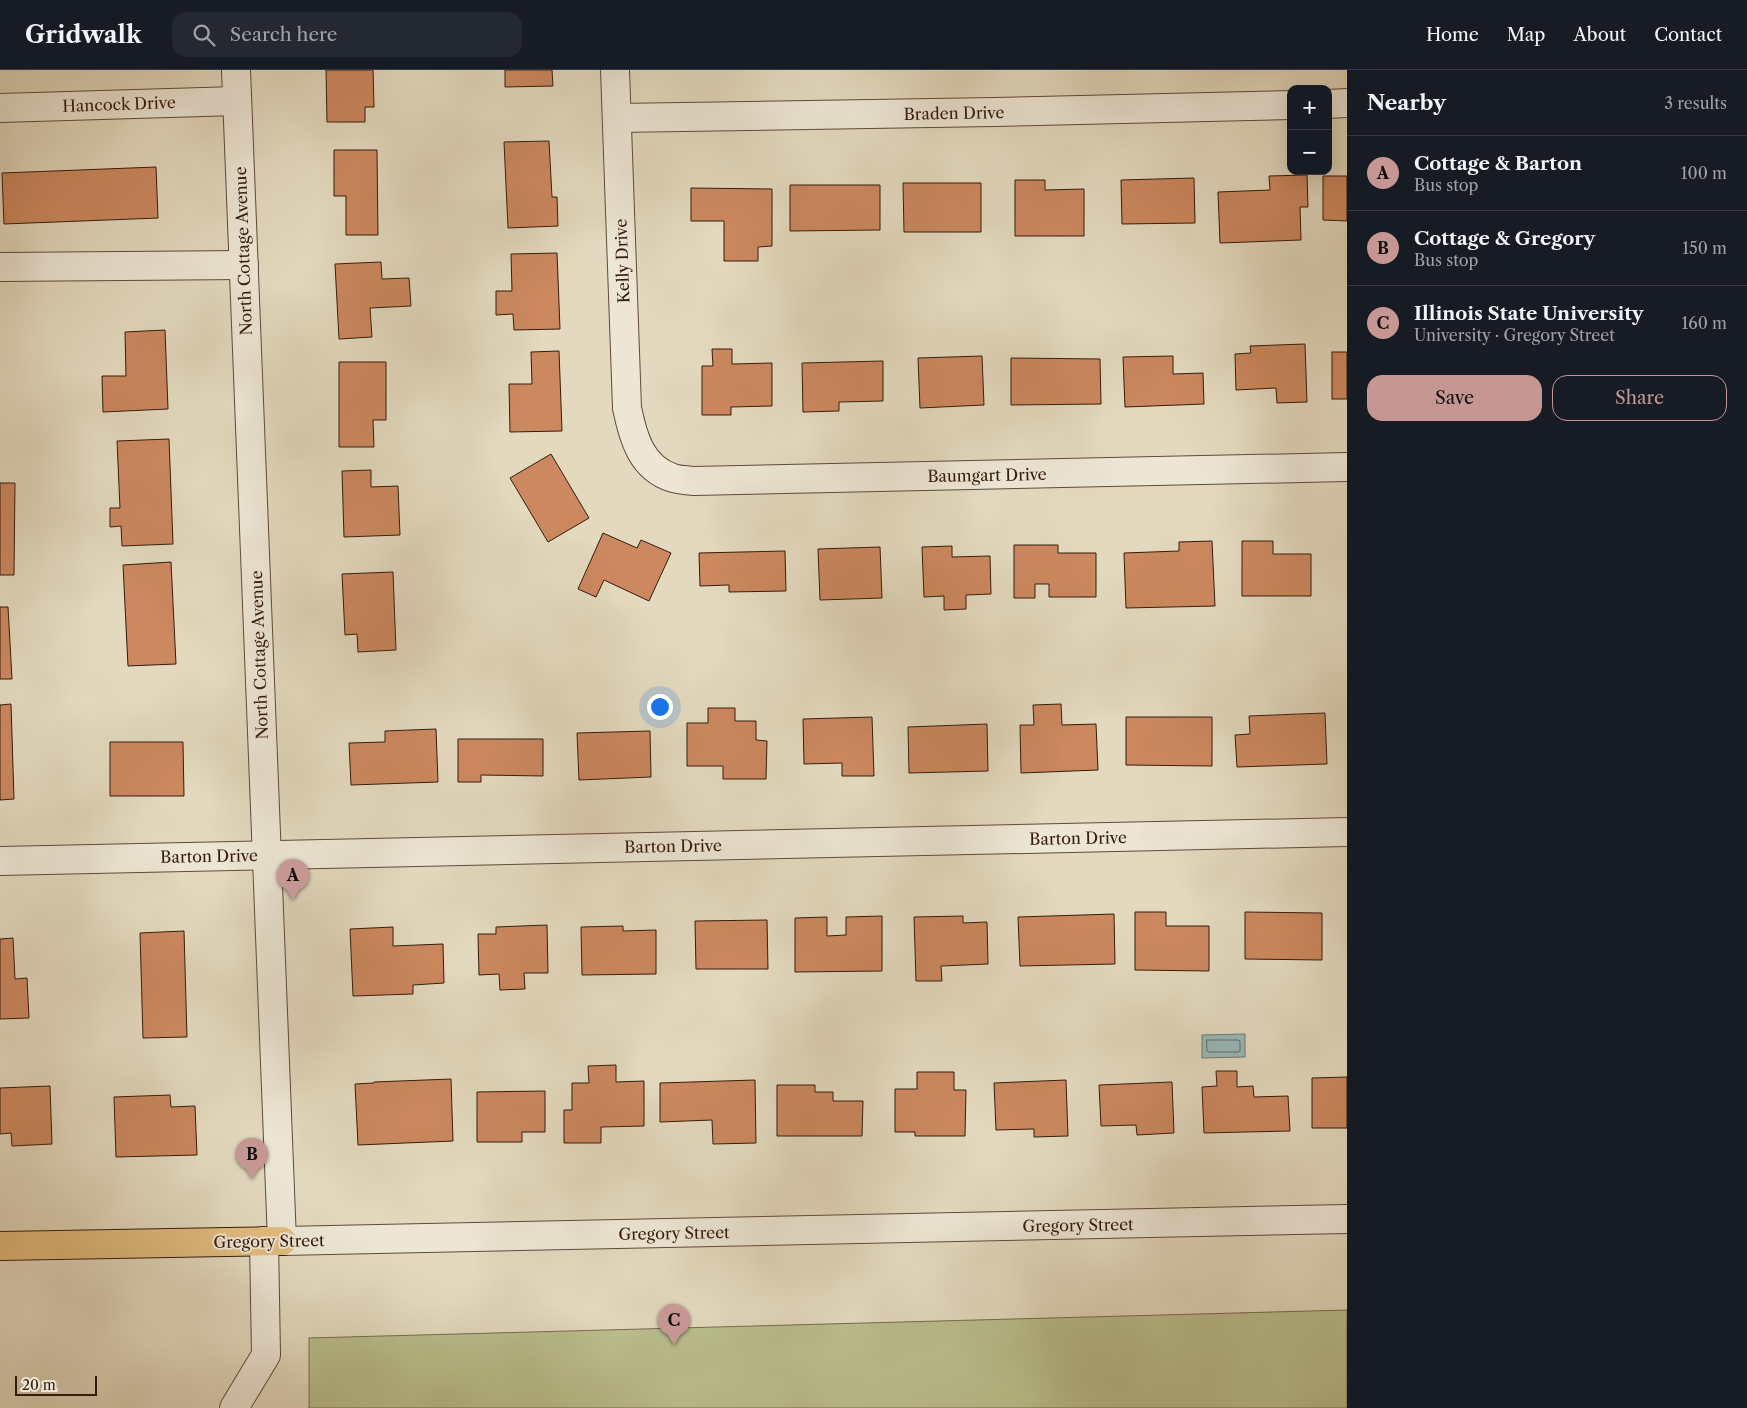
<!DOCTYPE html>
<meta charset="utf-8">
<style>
:root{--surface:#171b24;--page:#242831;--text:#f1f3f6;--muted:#9ea1a6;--line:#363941;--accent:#c59692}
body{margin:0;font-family:"Libre Caslon Text",serif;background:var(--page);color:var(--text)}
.controls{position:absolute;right:15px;top:15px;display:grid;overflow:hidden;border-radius:10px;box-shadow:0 5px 20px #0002}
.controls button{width:45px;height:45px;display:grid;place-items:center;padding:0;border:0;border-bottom:1px solid var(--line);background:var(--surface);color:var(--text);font:25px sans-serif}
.scale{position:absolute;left:15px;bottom:12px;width:82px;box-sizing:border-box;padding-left:5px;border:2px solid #351b0d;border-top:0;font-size:14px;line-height:18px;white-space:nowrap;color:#351b0d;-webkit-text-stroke:4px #ede6d5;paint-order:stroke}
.you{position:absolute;left:659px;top:636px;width:18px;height:18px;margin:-12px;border:4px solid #fff;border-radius:50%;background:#1a73e8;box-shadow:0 0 0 8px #1a73e833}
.badge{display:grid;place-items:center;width:32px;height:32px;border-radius:50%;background:var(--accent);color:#111;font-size:16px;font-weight:700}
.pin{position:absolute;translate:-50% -41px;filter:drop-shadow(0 1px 2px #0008)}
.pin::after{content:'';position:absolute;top:26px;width:18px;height:15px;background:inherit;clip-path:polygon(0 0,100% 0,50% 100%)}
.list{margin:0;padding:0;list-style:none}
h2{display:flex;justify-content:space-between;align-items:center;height:65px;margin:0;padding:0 20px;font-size:21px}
h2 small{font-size:16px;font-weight:400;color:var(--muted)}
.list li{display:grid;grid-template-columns:32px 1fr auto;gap:15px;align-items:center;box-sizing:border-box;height:75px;padding:0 20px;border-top:1px solid var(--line)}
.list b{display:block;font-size:19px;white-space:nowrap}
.list p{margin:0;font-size:16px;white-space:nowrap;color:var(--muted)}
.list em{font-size:16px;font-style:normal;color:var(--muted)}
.actions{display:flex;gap:10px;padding:15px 20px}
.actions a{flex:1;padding:11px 0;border:1px solid var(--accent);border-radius:15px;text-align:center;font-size:18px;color:var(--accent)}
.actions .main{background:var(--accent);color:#111}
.icon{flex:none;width:28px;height:28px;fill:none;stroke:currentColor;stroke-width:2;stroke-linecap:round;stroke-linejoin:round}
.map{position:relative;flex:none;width:1347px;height:1338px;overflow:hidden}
header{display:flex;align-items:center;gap:30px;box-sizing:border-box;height:70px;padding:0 25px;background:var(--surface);border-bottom:1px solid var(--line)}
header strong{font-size:24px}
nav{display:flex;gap:28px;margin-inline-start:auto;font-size:18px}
.search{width:350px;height:45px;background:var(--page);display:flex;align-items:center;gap:12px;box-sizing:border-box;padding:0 18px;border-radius:15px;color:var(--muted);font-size:19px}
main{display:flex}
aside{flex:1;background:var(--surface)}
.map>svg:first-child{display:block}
.green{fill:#babe8d;stroke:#786c4d}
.water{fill:#97b9b9;stroke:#707a74}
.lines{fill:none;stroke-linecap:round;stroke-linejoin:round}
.shore{stroke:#666a63;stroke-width:1}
.building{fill:#cc885f;stroke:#351b0d}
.minor-casing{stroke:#604a39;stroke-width:30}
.major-casing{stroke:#351b0d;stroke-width:30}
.minor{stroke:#ede6d5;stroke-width:28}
.major{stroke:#e2bc7f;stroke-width:28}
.labels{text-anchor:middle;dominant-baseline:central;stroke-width:4;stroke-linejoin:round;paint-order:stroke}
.street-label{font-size:16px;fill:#351b0d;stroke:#ede6d5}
</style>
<header>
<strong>Gridwalk</strong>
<div class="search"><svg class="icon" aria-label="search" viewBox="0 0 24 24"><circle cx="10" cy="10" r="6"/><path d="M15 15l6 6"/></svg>Search here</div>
<nav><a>Home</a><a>Map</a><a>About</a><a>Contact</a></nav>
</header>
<main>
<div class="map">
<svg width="1347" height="1338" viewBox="0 0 1347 1338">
<rect width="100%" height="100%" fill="#e3d9be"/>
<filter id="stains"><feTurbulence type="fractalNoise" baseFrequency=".004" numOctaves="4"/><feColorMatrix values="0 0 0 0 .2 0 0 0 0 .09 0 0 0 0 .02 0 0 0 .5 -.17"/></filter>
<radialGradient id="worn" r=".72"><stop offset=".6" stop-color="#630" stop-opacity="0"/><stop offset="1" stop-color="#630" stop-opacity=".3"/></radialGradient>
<polygon class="green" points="1347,1240 1347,1338 309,1338 309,1268"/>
<polygon class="water" points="1245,964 1245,987 1202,988 1202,965"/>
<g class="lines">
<polygon class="shore" points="1207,970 1238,970 1240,971 1240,981 1238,982 1208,982 1207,980"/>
</g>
<g class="building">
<polygon points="326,0 373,0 374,37 365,37 365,52 327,52"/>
<polygon points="505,0 552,0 553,16 505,17"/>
<polygon points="549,71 552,127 557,127 558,156 508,158 504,72"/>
<polygon points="334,80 377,80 378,165 346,165 346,126 334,126"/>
<polygon points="156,97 158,148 4,154 2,103"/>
<polygon points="1307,105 1308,137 1300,137 1301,170 1220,173 1218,122 1270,120 1269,106"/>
<polygon points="1323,106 1347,106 1347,151 1323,150"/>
<polygon points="1194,108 1195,153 1122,154 1121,110"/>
<polygon points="1015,110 1045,110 1045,120 1084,119 1084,166 1015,166"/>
<polygon points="903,113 981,113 981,162 904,162"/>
<polygon points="790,115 880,115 880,160 790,161"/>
<polygon points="691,118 772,119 772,176 758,177 758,191 724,191 724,151 691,151"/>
<polygon points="557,183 560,259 514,260 513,244 496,245 496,221 512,221 511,184"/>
<polygon points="381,192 382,209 409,208 411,236 370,238 372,267 339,269 335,194"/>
<polygon points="165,260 168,339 103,342 102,306 126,306 125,262"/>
<polygon points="1305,274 1307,332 1277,333 1276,318 1236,320 1235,284 1251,283 1250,276"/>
<polygon points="712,279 732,279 732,294 772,293 772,336 731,337 731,345 702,345 702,296 713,296"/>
<polygon points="559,281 562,361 510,362 509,314 532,314 531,282"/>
<rect x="1332" y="282" width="15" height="47"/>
<polygon points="982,286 984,335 920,338 918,288"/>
<polygon points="1173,286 1173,304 1203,303 1204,334 1125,337 1123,287"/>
<polygon points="1011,288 1100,289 1101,334 1011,335"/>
<polygon points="883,291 883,331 839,332 839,341 803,342 802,293"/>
<polygon points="339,292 386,292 386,350 373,350 374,377 339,377"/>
<polygon points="169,369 173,474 122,476 121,456 110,457 110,438 120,438 117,371"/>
<polygon points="551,384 589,448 548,472 510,408"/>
<polygon points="371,400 371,417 398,416 400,465 344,467 342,401"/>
<polygon points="0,413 15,413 14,505 0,505"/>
<polygon points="603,463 637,478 641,470 671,483 649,531 604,510 596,527 578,519"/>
<polygon points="1212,471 1215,536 1126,538 1124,483 1179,481 1179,472"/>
<polygon points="1242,471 1273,471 1273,484 1311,484 1311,526 1242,526"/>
<polygon points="1014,475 1058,475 1058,483 1096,483 1096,527 1049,527 1049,514 1035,514 1035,528 1014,528"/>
<polygon points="952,476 952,487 990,486 991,524 966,525 966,539 944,540 944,526 924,527 922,477"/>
<polygon points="880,477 882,528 820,530 818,479"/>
<polygon points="785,481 786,521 729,522 729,515 700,516 699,483"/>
<polygon points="171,492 176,594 128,596 123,495"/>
<polygon points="393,502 396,580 358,582 357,564 345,565 342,504"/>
<polygon points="0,537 8,537 12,609 0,609"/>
<polygon points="11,634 14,729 0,730 0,635"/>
<polygon points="1061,634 1062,655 1096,654 1098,700 1021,703 1020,655 1034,655 1033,635"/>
<polygon points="708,638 735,638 735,651 756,651 756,670 767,671 766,709 723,709 723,696 687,696 687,653 708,653"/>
<polygon points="1325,643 1327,694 1237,697 1235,665 1250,664 1249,646"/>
<polygon points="872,647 874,706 842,706 842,693 804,694 803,649"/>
<polygon points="1126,647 1212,647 1212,696 1126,695"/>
<polygon points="987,654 988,701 909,703 908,657"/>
<polygon points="436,659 438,712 351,715 349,673 385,672 385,661"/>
<polygon points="650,661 651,707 579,710 577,663"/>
<polygon points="458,669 543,669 543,706 481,705 481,712 458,712"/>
<polygon points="110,672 183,672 184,726 110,726"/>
<polygon points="1135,842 1166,842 1166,856 1209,856 1209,901 1135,900"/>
<polygon points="1245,842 1322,843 1322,890 1245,889"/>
<polygon points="1114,844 1115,894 1020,896 1018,847"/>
<polygon points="882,846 882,901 795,902 795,848 827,847 827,866 846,865 846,847"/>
<polygon points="963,846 963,853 987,852 988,894 941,896 942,911 916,911 914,847"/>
<polygon points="767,850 768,899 696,899 695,851"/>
<polygon points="547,855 548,903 524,903 525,919 500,920 499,904 479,905 478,864 496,864 496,857"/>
<polygon points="623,856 623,861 656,860 656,904 582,905 581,857"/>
<polygon points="393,857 393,876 443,874 444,913 413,915 413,924 353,926 350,859"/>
<polygon points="184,861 187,967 143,968 140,863"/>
<polygon points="13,868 15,909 27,908 29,948 0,949 0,869"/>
<polygon points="616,995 616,1012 644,1011 644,1056 601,1057 601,1073 564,1073 564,1040 572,1040 572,1013 589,1013 588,996"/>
<polygon points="1216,1001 1237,1001 1237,1017 1253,1016 1254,1027 1288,1026 1290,1061 1204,1063 1202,1017 1217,1016"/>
<polygon points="917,1002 954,1002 954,1020 966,1020 965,1066 915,1066 915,1062 895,1062 895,1019 917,1019"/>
<polygon points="1347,1007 1347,1058 1312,1058 1312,1008"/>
<polygon points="451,1009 453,1071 358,1075 355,1014 374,1013 374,1012"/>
<polygon points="755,1010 756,1073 713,1074 712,1050 660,1052 660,1013"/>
<polygon points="1066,1010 1068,1066 1034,1067 1034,1059 996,1060 994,1013"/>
<polygon points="1172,1012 1174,1063 1137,1065 1136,1055 1101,1056 1099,1015"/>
<polygon points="777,1015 815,1015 815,1022 833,1022 833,1031 863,1031 862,1066 777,1066"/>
<polygon points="50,1016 52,1074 12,1076 11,1063 0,1064 0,1018"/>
<polygon points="545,1021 545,1062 522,1062 522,1072 477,1072 477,1022"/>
<polygon points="170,1025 171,1037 195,1036 197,1085 116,1087 114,1027"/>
</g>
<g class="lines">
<g class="minor-casing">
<g id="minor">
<polyline points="236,0 282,1171 1347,1149"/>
<path d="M615,0L627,338C633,367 641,398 673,408C679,410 686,410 693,411L1347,397"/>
<polyline points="1328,34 1347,33"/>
<polyline points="0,38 237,31"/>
<polyline points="617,48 994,42 1291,35"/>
<polyline points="0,197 244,195"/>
<polyline points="0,791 1347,762"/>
<polyline points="234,1338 266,1285 264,1171"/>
</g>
</g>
<g class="major-casing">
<polyline id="major" points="0,1176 282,1171"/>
</g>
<use href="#minor" class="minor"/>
<use href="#major" class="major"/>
</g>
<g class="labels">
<g class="street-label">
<text transform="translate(119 34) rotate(-2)">Hancock Drive</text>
<text transform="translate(954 43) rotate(-1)">Braden Drive</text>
<text transform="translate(243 181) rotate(-92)">North Cottage Avenue</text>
<text transform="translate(622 191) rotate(-92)">Kelly Drive</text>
<text transform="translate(987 405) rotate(-1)">Baumgart Drive</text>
<text transform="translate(259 585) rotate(-92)">North Cottage Avenue</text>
<text transform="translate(1078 768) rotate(-1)">Barton Drive</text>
<text transform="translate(673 776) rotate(-1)">Barton Drive</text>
<text transform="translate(209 786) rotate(-1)">Barton Drive</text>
<text transform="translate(1078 1155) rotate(-1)">Gregory Street</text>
<text transform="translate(674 1163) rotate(-1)">Gregory Street</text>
<text transform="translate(269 1171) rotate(-1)">Gregory Street</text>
</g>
</g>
<rect width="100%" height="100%" filter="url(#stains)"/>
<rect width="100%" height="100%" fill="url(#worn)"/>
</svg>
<div class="controls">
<button>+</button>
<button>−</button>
</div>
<div class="scale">20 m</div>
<div class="you"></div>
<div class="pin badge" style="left:293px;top:830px">A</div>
<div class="pin badge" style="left:252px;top:1109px">B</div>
<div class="pin badge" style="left:674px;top:1275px">C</div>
</div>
<aside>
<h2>Nearby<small>3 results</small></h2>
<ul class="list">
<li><span class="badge">A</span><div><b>Cottage &amp; Barton</b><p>Bus stop</p></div><em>100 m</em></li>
<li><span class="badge">B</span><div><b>Cottage &amp; Gregory</b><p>Bus stop</p></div><em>150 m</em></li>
<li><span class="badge">C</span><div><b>Illinois State University</b><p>University · Gregory Street</p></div><em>160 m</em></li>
</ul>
<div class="actions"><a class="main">Save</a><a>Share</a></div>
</aside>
</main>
